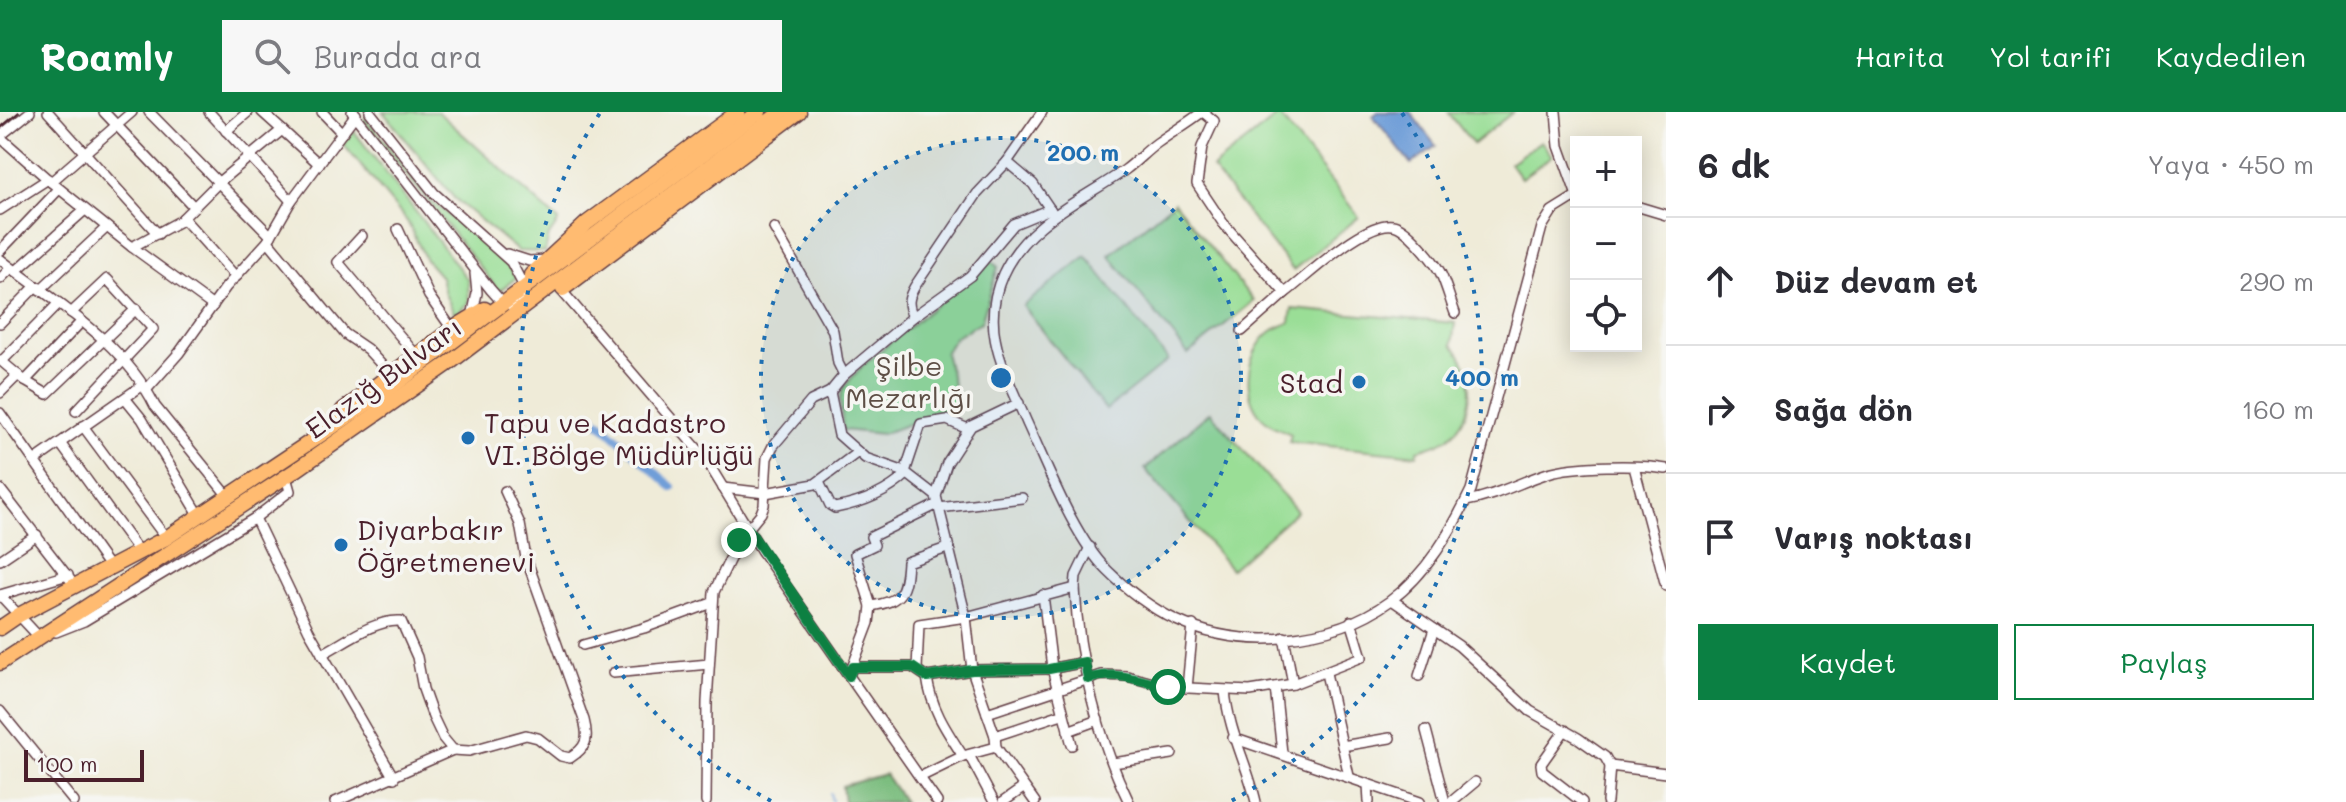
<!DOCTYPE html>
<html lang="tr">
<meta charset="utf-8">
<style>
:root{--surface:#fff;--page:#f7f7f7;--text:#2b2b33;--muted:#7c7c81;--line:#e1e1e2;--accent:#0b8043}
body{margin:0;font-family:Mali,sans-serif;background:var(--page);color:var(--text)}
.controls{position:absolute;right:24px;top:24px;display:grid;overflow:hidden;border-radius:0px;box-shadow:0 4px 20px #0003}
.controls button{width:72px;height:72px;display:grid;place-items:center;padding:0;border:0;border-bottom:2px solid var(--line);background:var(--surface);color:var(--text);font:40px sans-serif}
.scale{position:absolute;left:24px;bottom:20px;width:120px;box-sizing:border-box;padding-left:8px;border:4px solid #4a1f2b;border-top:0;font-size:22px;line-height:28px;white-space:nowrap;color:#4a1f2b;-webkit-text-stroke:6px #f6f6f2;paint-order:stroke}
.stop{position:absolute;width:24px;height:24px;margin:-18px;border:6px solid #0b8043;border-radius:50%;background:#fff}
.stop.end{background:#0b8043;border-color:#fff;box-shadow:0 2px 8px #0008}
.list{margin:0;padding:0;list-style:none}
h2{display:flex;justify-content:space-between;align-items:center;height:104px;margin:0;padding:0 32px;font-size:34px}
h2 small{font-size:26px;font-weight:400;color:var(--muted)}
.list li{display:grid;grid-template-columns:52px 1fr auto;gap:24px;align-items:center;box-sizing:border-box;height:128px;padding:0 32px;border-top:2px solid var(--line)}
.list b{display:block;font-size:30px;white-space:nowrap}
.list em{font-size:26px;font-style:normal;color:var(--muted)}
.actions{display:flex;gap:16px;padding:24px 32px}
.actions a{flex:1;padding:18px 0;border:2px solid var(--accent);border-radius:0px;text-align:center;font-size:28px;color:var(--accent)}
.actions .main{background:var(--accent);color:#fff}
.icon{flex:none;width:44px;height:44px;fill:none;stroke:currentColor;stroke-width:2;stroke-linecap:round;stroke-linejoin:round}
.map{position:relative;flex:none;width:1666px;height:690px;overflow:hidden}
header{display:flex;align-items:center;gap:48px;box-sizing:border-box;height:112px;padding:0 40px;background:var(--accent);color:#fff}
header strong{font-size:38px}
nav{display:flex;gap:44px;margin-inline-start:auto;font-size:28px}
.search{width:560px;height:72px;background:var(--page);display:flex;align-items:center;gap:20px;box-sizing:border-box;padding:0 28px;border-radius:0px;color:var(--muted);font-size:30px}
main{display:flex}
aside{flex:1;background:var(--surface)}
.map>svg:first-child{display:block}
.green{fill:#9ade96;stroke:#727e60;stroke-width:2}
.forest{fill:#7bbd7f;stroke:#626e55;stroke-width:2}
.water{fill:#709ed8;stroke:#5d5e82;stroke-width:2}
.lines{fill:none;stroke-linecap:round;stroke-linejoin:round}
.stream{stroke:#709ed8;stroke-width:2}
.canal{stroke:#709ed8;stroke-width:8}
.minor-casing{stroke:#633e45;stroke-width:12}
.highway-casing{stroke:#633e45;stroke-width:17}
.minor{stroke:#fff;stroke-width:9}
.highway{stroke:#ffbb71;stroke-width:14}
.rail{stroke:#4a1f2b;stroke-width:2}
.route{stroke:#0b8043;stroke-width:10}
.ring{fill:none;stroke:#1f6fb2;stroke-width:4;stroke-dasharray:4 8}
.poi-dot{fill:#1f6fb2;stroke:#f6f6f2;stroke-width:3}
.labels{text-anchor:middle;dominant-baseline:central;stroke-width:7;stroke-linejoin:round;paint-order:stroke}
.park-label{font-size:28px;fill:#5e4f46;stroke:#f6f6f2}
.street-label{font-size:28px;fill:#4a1f2b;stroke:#f6f6f2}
.poi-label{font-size:28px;fill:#4a1f2b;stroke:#f6f6f2;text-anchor:start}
.centre{fill:#1f6fb2;stroke:#f6f6f2;stroke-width:4}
.ring-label{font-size:24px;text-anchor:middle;font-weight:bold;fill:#1f6fb2;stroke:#f6f6f2;stroke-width:7;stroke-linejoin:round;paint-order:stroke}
</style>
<header>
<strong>Roamly</strong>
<div class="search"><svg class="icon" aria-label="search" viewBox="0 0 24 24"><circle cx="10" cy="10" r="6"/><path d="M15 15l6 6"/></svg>Burada ara</div>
<nav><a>Harita</a><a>Yol tarifi</a><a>Kaydedilen</a></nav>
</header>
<main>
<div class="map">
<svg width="1666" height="690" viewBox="0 0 1666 690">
<rect width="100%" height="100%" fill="#f6f6f2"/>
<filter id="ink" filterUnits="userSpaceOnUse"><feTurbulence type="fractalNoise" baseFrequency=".0125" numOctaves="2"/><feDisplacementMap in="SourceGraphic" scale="16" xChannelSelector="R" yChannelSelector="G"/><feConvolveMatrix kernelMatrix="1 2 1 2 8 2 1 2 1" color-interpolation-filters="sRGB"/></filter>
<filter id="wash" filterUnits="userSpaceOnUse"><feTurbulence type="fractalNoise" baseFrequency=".006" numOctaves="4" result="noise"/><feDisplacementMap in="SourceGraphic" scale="32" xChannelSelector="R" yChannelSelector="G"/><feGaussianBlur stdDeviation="1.8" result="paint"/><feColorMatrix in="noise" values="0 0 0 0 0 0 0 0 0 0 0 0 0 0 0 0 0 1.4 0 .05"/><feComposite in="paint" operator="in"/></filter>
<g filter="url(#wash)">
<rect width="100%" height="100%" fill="#efebd8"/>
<g class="green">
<polygon points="383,0 438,0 559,109 549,124 545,140 518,139 455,87"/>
<polygon points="1448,0 1513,0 1473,32"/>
<polygon points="1279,3 1359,105 1293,158 1212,56"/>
<polygon points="366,6 434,91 504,148 516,166 499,179 363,8"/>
<polygon points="354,19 468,168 469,190 455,203 445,182 441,165 426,148 407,109 343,32"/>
<polygon points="1541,29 1552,44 1521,66 1510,51"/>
<polygon points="1174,90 1254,189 1188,242 1109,143"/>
<polygon points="1086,144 1168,248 1106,298 1023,194"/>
<polygon points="990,148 998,155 981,210 955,225 945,241 959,295 947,303 914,310 882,322 843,318 840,288 843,276 862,254"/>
<path d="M1292,197L1455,211L1452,233C1477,257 1476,304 1448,326C1441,332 1427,335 1418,338L1417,343L1289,330L1291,322C1279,317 1267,312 1259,302C1240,278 1248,235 1273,218C1278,215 1285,213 1290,210Z"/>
<polygon points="1210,300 1297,399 1231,457 1145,357"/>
</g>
<polygon class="forest" points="885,662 904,690 844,690 842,674"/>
<polygon class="water" points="1378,0 1410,0 1436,34 1411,52 1373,4"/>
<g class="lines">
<polyline class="stream" points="830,681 832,690"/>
<polyline class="canal" points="590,302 672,375"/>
</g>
</g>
<g filter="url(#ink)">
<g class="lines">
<g class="minor-casing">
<g id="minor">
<polyline points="48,0 158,122"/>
<polyline points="104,0 193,94"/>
<polyline points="149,0 271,124"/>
<polyline points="209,0 291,89"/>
<polyline points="322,0 342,21"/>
<polyline points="352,0 491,178 500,188 519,198 522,171 511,150 434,81 370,0"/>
<path d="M1202,0C1188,11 1172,20 1157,31C1146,39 1136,50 1125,58C1081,89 1027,110 1003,162C978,217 1006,261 1027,311C1047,354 1074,426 1108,459C1126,477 1152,497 1176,508C1242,539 1332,531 1390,489C1427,462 1452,418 1471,378L1542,115L1552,99L1576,84"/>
<path d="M1203,0L1214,9L1202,35L1197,72L1223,111L1285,181C1308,164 1365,108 1393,113C1407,115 1433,148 1440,160C1446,172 1450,188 1455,201"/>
<polyline points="1556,0 1559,34 1576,81"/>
<polyline points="282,18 319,52"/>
<polyline points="226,19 248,0"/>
<polyline points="0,24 30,0"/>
<polyline points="0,25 51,70 132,135 180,109 219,70 282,18 262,0"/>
<polyline points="1007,50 1033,72 1052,100"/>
<polyline points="51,70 132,0"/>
<polyline points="1636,94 1666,103"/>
<polyline points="0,98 48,67"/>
<polyline points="183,106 236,165"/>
<polyline points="774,116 833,219 838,251 844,263"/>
<polyline points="398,117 429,184 452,217"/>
<polyline points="362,124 338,150 416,243"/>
<polyline points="268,129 345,222 367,237 390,262"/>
<polyline points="132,135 213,194"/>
<polyline points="0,139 59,77"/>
<polyline points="507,142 529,149 547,148"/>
<path d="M0,147C56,191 123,229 155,294L228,384"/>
<polyline points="16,159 85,98"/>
<polyline points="0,167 11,156"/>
<polyline points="40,178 107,115"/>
<polyline points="561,178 705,346 761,438 937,690"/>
<polyline points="71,201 107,167 153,217 76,299"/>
<polyline points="472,205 477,181 475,161"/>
<path d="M913,205C907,192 908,186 915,174L977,82L1007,50L1042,0"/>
<polyline points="0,211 36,174"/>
<polyline points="1242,219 1285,181"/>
<polyline points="0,248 25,269 47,282 136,197"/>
<polyline points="2,249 59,191"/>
<polyline points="25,269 82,209"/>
<polyline points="147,277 179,241 226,175 268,129 291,89 356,2"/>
<polyline points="830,280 844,263 913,205 970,164 1014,112 1050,97"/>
<polyline points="0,281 18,263"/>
<polyline points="125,286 142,307 200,404"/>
<polyline points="1019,291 971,314 947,351 936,384 966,505 972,558 995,624 996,635 1035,690"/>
<polyline points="0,301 110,456"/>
<polyline points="83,314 166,426"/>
<polyline points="60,331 139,440"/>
<polyline points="34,349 143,273"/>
<polyline points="1634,355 1666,474"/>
<polyline points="905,360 921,312 947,308 968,317"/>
<path d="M819,370L830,393L835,396C862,391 887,381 907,362"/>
<polyline points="723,376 765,381 815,372 858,340"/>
<polyline points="0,377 75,474"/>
<path d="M1466,389C1496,384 1520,370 1548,361C1574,353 1640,352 1666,357"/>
<polyline points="939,396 1022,386"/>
<polyline points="255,406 309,519 394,666"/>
<path d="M1090,435L1076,464L1075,476C1078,546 1098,627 1129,690"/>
<polyline points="0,448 37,423"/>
<polyline points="0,483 40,526 42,525"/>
<polyline points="0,483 68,463"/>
<polyline points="1043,483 1052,556 1072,633"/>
<polyline points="1392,488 1459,534 1530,599 1578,626 1605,645 1610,654 1607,690"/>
<path d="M871,494C903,489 905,480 907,450L947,436"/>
<polyline points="56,520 84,509 255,406 290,379 286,365"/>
<polyline points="1284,525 1293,572"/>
<polyline points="583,533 644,516 712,491"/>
<path d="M322,542C345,530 375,507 401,509L417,545L423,577L433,605L443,626L453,638L335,690"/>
<path d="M853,555H912L927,565C931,596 946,618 963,644"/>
<polyline points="917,557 919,512 966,505 1075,476"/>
<polyline points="613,561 709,552"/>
<polyline points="1326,561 1349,664"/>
<polyline points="849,564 869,511 871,494 855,442 874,433 871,425 938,392"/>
<polyline points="1419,564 1434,517"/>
<polyline points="927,565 972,558 1049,557 1085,550"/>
<polyline points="1275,575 1282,641"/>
<polyline points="1187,576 1193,513"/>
<path d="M1225,579C1229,621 1247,651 1256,690"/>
<polyline points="0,599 74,690"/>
<polyline points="987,601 1101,563 1127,564 1168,575 1250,579 1293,572 1362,545 1351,509"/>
<polyline points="1426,618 1445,690"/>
<polyline points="1565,618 1541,652 1542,659 1582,690"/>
<polyline points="1068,619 1098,608"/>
<polyline points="995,624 1062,602"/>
<polyline points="1233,626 1420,690"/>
<polyline points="1342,634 1390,626"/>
<path d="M453,638L469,639L526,623L538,626L561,644L570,646C587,635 589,627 584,608L526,446L520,412L505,379"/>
<polyline points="969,643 994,690"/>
<polyline points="1113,651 1172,642"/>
<polyline points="1610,654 1666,661"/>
<polyline points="920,665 963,644 996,635"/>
<polyline points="1368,672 1369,690"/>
<polyline points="706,690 707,590 714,480 739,428 761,401 764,393 767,346 773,334 811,289 830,280 839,323 865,346 905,360 936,384"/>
<polyline points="1003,690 1023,676"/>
<polyline points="1451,690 1475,670"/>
</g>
</g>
<g class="highway-casing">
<g id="highway">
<polyline points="531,163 587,111 738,0"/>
<polyline points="563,177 799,0"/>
<polyline points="343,298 452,217 485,197"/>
<polyline points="0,516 19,503 166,426 388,278 759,0"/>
<polyline points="0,551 296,358 448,252 781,0"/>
</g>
</g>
<use href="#minor" class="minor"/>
<use href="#highway" class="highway"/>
<polyline class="rail" points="0,16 19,0"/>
</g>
</g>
<g class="lines" filter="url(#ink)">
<path class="route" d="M739,428L749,418L849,564L853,555H912L927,565L972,558L1049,557L1085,550L1088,567C1116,558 1140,569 1168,575"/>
</g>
<circle cx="1001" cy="266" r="240" fill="#1f6fb2" fill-opacity=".12"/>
<g class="ring">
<circle cx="1001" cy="266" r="240"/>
<path d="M771 689A481 481 0 0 1 600 1M1402 1A481 481 0 0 1 1231 689"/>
</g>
<g class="poi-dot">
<circle cx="1359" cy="270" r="8"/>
<circle cx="468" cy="326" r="8"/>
<circle cx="341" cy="433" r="8"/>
</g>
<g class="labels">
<g class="park-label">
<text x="909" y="253">Şilbe<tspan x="909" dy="32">Mezarlığı</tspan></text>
</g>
<g class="street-label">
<text transform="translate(383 265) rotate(-36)">Elazığ Bulvarı</text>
</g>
<g class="poi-label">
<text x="1343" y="270" text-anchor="end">Stad</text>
<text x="484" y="310">Tapu ve Kadastro<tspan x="484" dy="32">VI. Bölge Müdürlüğü</tspan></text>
<text x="357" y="417">Diyarbakır<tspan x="357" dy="32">Öğretmenevi</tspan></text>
</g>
</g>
<circle cx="1001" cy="266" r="12" class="centre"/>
<g class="ring-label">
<text x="1083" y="49">200 m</text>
<text x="1482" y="274">400 m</text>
</g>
</svg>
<div class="controls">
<button>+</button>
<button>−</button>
<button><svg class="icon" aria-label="locate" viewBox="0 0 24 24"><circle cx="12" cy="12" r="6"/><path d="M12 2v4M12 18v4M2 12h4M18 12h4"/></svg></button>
</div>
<div class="scale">100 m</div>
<div class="stop" style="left:1168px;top:575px"></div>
<div class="stop end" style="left:739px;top:428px"></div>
</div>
<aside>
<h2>6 dk<small>Yaya · 450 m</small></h2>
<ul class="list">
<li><svg class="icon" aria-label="ahead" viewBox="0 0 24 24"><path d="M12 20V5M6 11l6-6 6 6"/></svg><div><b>Düz devam et</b></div><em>290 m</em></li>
<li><svg class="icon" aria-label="right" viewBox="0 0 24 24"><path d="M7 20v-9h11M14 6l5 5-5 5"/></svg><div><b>Sağa dön</b></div><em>160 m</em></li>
<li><svg class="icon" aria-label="arrive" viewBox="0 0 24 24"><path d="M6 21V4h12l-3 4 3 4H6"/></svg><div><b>Varış noktası</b></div></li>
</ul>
<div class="actions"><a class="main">Kaydet</a><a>Paylaş</a></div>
</aside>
</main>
